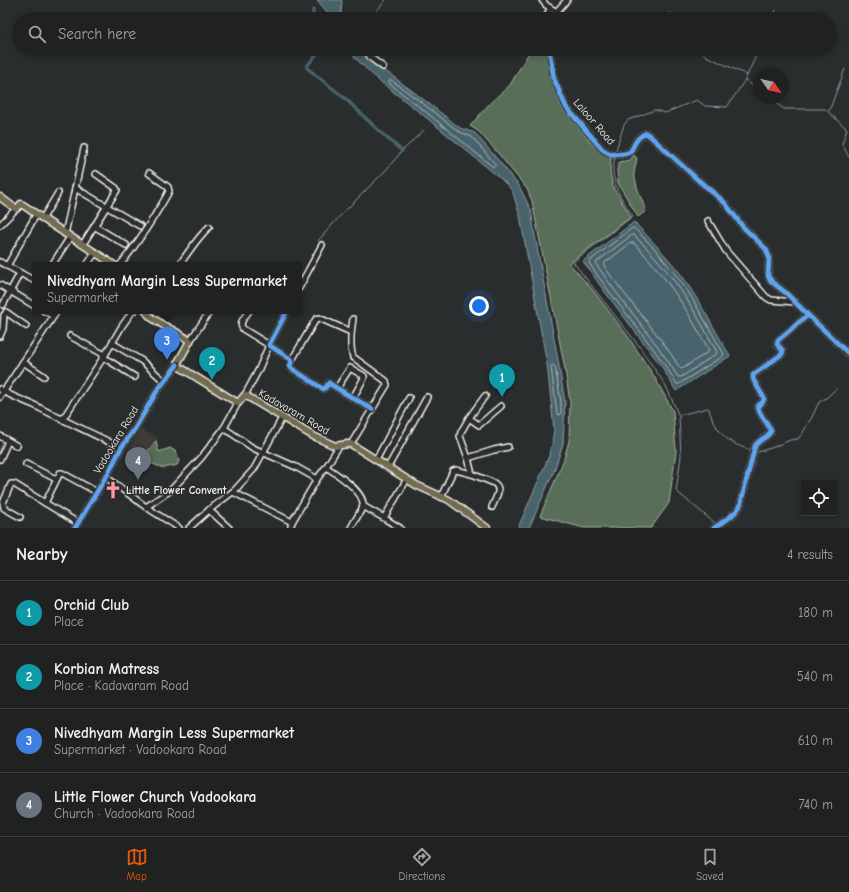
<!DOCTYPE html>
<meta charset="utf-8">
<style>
:root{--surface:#202222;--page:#282a2a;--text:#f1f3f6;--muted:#a2a4a5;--line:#3d3f40;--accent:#ea580c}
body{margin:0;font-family:"Comic Neue",sans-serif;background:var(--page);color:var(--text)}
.controls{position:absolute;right:12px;bottom:12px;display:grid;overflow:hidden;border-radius:0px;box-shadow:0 2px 6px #0003}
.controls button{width:36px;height:36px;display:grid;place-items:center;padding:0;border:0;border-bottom:1px solid var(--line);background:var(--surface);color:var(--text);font:20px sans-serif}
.compass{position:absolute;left:753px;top:68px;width:36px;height:36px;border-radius:50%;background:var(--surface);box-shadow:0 2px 6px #0003;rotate:124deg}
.you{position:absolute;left:479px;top:306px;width:14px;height:14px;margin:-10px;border:3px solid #fff;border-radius:50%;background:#1a73e8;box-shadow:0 0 0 6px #1a73e833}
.badge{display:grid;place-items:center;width:26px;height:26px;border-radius:50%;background:var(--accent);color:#fff;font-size:13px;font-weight:700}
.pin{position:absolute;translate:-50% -33px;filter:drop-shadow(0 1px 2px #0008)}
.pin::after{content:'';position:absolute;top:21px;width:14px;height:12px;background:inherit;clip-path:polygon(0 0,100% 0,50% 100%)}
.popup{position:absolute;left:32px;top:262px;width:270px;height:52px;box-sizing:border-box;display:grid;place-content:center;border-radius:0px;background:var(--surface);filter:drop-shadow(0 1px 3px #0005);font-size:13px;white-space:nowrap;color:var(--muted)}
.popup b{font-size:15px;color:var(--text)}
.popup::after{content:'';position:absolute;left:50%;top:100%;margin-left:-8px;border:8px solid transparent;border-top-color:var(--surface)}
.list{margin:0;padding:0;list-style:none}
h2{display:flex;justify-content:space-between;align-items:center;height:52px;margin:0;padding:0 16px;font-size:17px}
h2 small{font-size:13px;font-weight:400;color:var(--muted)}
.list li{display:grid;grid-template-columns:26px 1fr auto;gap:12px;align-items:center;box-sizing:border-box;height:64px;padding:0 16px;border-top:1px solid var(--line)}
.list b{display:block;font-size:15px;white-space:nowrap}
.list p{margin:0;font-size:13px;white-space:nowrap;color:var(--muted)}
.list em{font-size:13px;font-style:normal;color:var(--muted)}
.icon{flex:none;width:22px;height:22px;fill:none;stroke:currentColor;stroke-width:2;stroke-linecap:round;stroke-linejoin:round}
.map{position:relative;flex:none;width:849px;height:528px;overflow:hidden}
.search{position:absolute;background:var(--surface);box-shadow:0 2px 6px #0003;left:12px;right:12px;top:12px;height:44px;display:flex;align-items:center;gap:10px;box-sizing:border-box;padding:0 14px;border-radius:22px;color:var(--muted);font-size:15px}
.sheet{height:308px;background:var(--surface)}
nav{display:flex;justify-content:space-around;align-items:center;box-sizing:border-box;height:56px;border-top:1px solid var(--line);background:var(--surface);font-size:11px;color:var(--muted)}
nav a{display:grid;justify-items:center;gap:2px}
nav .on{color:var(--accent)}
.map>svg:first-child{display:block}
.built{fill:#3d3b38}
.green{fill:#596e59;stroke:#a6b0a0}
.water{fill:#48636d;stroke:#8d9c9e}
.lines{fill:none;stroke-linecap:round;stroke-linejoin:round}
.shore{stroke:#afb8b7;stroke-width:1}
.stream{stroke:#8d9c9e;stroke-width:1}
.canal{stroke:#48636d;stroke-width:3.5}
.minor-casing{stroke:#f4f1e8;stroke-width:8}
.major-casing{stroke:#f4f1e8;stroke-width:9}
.minor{stroke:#2a2d2e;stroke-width:5}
.major{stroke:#726c52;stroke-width:6}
.cycleway-casing{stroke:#2a2d2e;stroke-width:8}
.cycleway{stroke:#60a3ed;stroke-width:5}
.labels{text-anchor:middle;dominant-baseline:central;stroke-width:3;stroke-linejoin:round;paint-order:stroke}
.street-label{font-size:11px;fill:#f4f1e8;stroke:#2a2d2e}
.poi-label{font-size:11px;font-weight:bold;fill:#f4f1e8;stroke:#2a2d2e;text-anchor:start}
</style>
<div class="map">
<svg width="849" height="528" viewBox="0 0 849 528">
<rect width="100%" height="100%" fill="#2a2d2e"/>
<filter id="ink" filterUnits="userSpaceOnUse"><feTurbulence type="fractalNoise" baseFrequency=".025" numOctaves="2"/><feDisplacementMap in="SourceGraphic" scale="8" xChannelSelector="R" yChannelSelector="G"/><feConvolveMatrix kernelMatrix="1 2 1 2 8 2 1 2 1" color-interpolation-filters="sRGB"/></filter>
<g filter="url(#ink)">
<polygon class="built" points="141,429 157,437 158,448 160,451 169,447 177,451 180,461 178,466 172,468 163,469 142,461 127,452"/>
<g class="green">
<polygon points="531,49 545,49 552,82 562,108 593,145 611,159 610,172 613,187 631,217 569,263 591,288 627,335 654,376 673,411 676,451 669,503 651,528 584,528 540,516 564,459 569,441 570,402 565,369 532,201 527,189 497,152 478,131 470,126 491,102 510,85"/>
<polygon points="634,155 637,158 634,173 637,187 646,211 638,217 618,183 617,170 619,162 630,160"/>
<polygon points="156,441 159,452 170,448 175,451 179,461 177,465 163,468 141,459"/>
</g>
<g class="water">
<polygon points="317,0 342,0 341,14 342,19 333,19"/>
<polygon points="350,49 363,49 371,60 423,99 460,128 475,133 504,167 513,179 518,184 531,210 535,236 558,360 565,402 563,444 554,471 529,528 518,528 549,456 552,444 554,429 547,364 520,216 513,193 510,188 501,179 423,115 377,79 355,58"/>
<path d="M634,222C651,240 668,257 683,277C700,302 715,330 730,356L676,391L662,367L602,288L583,261Z"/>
</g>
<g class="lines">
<g class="shore">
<polygon points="391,80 421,102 458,131 472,137 495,164 495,166 493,167 426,112 390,84 389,82"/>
<path d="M633,228L635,229L655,249L678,278L689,293L724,354L723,356L679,384H677C651,341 617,305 589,263L590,261Z"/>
<path d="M632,235H634C649,250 663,265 675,282C691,304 704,328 717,352L716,354L681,377H678C654,337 622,303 596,264L597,262Z"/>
<path d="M631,243H634C650,260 666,279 679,299C690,315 699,333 709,350L708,352L682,369L680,368C658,332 628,301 604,266L605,263Z"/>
<polygon points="553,365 555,367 561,402 561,413 559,415 557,413 551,367"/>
</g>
<g class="stream">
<polyline points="369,19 386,0"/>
<polyline points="653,19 671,13 676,19"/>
<polyline points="772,19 776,10"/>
<polyline points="700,49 706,56 747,75"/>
<polyline points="745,80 759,90"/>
<polyline points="769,98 784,109 825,109 847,129 842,144 849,157"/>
<polyline points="829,111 845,69"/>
<polyline points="615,153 624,125 628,120 655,110 665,113 697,100 705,106 727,107 745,80 759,49"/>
<path d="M615,158C614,163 612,169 613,173C615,190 624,203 633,216L573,262L639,346L666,386L679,416L681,456L676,491L716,524"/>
<polyline points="318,241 340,216 386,170 402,151 424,130"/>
<path d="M680,415L708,408L709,409C712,422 721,436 733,443C738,446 745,448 751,450"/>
<polyline points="756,451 758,452 774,447 790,440 798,439 802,434 812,417 819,402 825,399 836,389"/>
</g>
<g class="canal">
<polyline points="313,10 313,19"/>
<polyline points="321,49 307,66 307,68 346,99 379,131 402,151"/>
</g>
<g class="minor-casing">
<g id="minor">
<polyline points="542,0 546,5 558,13 557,17 554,19"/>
<polyline points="556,12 567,0"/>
<polyline points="545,19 550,9"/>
<polyline points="365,49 371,58 383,67"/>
<path d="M549,49L554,79L566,107L602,149C609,154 614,156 623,154C625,154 628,153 630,152C631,151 632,149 633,147C636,140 639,136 646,133L650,136L698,180L709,189L725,203L743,227L766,249L769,257L768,276L772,282L786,293L808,315L849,354"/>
<polyline points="75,188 140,226"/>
<polyline points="43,218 58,193"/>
<polyline points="708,221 726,251 766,297 771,300 795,302"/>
<polyline points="0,225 16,209"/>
<polyline points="94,226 126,245"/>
<polyline points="65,234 84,148"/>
<polyline points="83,244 117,190 116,188 96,174"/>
<polyline points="0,262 35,281"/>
<polyline points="52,265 70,237"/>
<polyline points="87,265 95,253"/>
<path d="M120,265C133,249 144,233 155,215C160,206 165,200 169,191L168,187L149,173"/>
<path d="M179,265C189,252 197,238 209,227"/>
<polyline points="7,266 36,215"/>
<polyline points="0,285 35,306"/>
<polyline points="299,288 322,245"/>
<polyline points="3,305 20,273"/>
<polyline points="44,311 54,316"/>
<polyline points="287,311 269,345 292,360 290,366 291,368 323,389 325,388 329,383 330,384 353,398 372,409"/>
<polyline points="6,312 26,326"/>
<polyline points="0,336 3,329 4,315"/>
<polyline points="190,341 210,311"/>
<polyline points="112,343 142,361 164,381"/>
<polyline points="105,355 122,326 132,312 134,311"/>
<polyline points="103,357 135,377"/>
<polyline points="292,360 316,319 319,318 351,332"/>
<polyline points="23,362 44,376"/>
<polyline points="337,388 350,368 364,376 364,378 353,398"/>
<path d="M0,389C10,396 22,400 34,405C62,420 92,433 121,448"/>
<path d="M245,395L258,371L269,345L243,329C238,323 245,317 249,311"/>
<path d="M485,396L469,418L461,432L460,436L468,458L472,474L494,483C503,489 495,499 492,507"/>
<polyline points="0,397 57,311"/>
<polyline points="469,418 479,425 501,406"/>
<polyline points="62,420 105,355 70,336"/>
<polyline points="224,428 253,448 296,467 317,479 326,467 339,446"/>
<polyline points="0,436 17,446"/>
<path d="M351,444L387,385L386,381L353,357C349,345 351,331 353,319"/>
<polyline points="468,458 494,450 508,447"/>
<polyline points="0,459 8,441"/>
<polyline points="376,460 409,398"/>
<polyline points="26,464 56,479"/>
<path d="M326,467C337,474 365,492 363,506C362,510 353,523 351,528"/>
<polyline points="388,467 427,397"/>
<polyline points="106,477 146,507"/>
<polyline points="233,492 292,522 317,479"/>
<polyline points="441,497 453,471 456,470 472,474"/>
<polyline points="45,503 60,473 62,473 97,492"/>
<polyline points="363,506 384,518"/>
<polyline points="209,510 229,528"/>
<polyline points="20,517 4,508 3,503 11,484 14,484 78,523"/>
<polyline points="75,528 109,472 121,448 134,430 157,391 177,365"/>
<polyline points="179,528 146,507 171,490 201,458 224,428 238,403"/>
<polyline points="189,528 209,510 235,490 254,469 282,418"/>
<polyline points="291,528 291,525 292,522"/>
<polyline points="400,528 384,518 407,479"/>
<path d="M714,528C724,521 734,516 740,506L755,446C759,439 768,438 771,431C768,422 758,415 758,406L763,402L764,398L754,381L753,378V375L782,354L783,351L777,344L778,340L808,315"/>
</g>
</g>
<g class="major-casing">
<g id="major">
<path d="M0,197L16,209L21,204L23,205L29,209C57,229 86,246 114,265"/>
<path d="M146,311C150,321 181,333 190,341L177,364L178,366L238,403L245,395L313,436L331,444L335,446L348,444H351L416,485L449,500L487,528"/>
</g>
</g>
<use href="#minor" class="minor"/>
<use href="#major" class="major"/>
<g class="cycleway-casing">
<g id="cycleway">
<path d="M549,49L554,79L566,107L602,149C609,154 614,156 623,154C625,154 628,153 630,152C631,151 632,149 633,147C636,140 639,136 646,133L650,136L698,180L709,189L725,203L743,227L766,249L769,257L768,276L772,282L786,293L808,315L849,354"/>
<polyline points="287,311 269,345 292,360 290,366 291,368 323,389 325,388 329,383 330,384 353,398 372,409"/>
<polyline points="75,528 109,472 121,448 134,430 157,391 177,365"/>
<path d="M714,528C724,521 734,516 740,506L755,446C759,439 768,438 771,431C768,422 758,415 758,406L763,402L764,398L754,381L753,378V375L782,354L783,351L777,344L778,340L808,315"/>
</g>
</g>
<use href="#cycleway" class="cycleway"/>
</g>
</g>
<defs>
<g id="church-bare" transform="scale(1.38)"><path d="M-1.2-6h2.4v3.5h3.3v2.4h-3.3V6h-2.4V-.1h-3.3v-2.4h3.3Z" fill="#ff9aa2" stroke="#2a2d2e" stroke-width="2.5" paint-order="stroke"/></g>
</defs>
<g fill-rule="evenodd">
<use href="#church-bare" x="113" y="490"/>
</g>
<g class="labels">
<g class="street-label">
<text transform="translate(594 122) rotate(49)">Laloor Road</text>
<text transform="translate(294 412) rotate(30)">Kadavaram Road</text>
<text transform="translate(116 440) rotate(-59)">Vadookara Road</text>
</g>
<g class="poi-label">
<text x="126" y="490">Little Flower Convent</text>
</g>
</g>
</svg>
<div class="controls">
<button><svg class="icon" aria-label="locate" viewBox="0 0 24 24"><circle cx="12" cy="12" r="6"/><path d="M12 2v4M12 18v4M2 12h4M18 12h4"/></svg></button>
</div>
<svg class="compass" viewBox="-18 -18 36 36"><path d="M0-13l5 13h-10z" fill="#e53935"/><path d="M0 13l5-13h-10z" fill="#a2a4a5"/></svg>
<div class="you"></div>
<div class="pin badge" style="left:502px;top:397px;background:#0f9aa8">1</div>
<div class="pin badge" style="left:212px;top:380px;background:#0f9aa8">2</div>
<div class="pin badge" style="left:167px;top:360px;background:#3f7fe0">3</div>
<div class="popup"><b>Nivedhyam Margin Less Supermarket</b>Supermarket</div>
<div class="pin badge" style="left:138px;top:480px;background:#6b7280">4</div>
<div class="search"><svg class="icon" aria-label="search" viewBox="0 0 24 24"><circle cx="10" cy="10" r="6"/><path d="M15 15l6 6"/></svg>Search here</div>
</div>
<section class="sheet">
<h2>Nearby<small>4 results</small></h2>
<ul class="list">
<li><span class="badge" style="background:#0f9aa8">1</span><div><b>Orchid Club</b><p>Place</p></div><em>180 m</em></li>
<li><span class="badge" style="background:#0f9aa8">2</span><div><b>Korbian Matress</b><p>Place · Kadavaram Road</p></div><em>540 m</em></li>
<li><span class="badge" style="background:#3f7fe0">3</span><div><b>Nivedhyam Margin Less Supermarket</b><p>Supermarket · Vadookara Road</p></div><em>610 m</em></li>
<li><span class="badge" style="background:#6b7280">4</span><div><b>Little Flower Church Vadookara</b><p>Church · Vadookara Road</p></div><em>740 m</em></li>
</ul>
</section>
<nav>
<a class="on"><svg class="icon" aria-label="map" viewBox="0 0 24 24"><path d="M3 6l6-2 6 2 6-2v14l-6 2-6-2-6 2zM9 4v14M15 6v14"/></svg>Map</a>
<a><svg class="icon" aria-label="directions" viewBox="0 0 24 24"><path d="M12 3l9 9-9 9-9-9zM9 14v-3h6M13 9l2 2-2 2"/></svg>Directions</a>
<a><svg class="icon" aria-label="saved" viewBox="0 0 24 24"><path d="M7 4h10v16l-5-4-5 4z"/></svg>Saved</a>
</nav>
